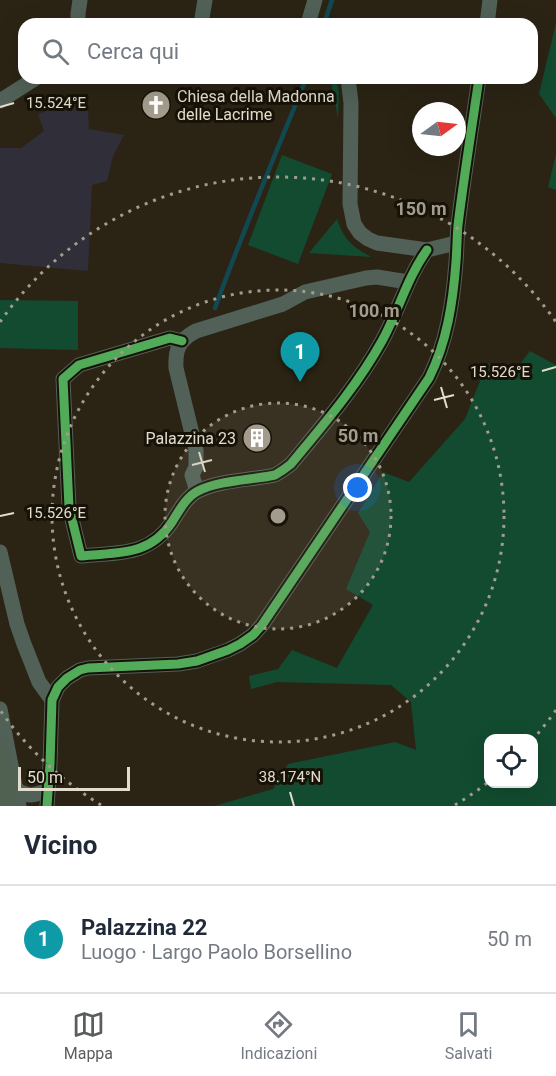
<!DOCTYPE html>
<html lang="it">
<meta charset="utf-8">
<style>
:root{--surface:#fff;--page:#f6f6f7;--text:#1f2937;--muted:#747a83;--line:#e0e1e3;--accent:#5a5d5e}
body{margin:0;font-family:Roboto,sans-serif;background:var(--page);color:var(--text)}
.controls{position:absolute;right:18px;bottom:18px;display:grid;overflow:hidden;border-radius:12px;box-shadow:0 6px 24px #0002}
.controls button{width:54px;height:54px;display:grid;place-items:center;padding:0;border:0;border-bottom:2px solid var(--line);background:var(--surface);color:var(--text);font:30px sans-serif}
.compass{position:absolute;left:412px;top:102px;width:54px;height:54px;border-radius:50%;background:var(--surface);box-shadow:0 6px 24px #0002;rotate:75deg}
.scale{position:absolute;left:18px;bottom:15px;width:112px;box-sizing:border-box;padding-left:6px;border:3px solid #e3dccd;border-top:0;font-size:16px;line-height:21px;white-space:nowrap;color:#e3dccd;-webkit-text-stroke:4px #171207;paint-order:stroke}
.you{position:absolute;left:358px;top:488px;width:21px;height:21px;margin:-15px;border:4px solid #fff;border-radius:50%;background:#1a73e8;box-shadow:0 0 0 9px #1a73e833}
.badge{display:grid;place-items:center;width:39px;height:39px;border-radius:50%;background:var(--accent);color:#fff;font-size:20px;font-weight:700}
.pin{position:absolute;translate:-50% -50px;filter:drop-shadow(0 2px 3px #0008)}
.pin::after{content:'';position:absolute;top:32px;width:21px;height:18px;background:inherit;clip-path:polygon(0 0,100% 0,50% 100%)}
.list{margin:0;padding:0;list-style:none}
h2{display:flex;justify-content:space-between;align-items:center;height:78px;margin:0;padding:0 24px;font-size:26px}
h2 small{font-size:20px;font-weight:400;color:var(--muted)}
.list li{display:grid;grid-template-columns:39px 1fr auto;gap:18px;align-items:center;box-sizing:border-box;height:108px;padding:0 24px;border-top:2px solid var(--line)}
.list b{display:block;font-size:22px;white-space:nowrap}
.list p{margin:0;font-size:20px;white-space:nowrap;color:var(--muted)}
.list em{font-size:20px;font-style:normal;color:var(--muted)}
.icon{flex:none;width:33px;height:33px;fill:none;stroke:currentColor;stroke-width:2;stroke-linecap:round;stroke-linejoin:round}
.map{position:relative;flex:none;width:556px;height:806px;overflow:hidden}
.search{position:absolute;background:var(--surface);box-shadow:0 6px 24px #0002;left:18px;right:18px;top:18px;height:66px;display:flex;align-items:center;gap:15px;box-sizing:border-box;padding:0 21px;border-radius:18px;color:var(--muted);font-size:22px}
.sheet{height:186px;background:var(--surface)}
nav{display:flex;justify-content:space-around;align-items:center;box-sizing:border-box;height:84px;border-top:2px solid var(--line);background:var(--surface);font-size:16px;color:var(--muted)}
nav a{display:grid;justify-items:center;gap:3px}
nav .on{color:var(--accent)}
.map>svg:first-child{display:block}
.industrial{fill:#302e39}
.green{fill:#124b30;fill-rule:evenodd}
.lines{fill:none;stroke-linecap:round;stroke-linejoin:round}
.stream{stroke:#124851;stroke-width:4.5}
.minor{stroke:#516157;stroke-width:15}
.major{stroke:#506051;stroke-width:20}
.cycleway-casing{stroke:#171207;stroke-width:13}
.cycleway{stroke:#51ab58;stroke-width:9}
.ticks{fill:none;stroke:#e3dccd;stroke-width:2}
.ring{fill:none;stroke:#a39c8d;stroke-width:3;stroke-dasharray:3 6}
.labels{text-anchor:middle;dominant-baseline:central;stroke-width:6;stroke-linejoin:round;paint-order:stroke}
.poi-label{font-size:16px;fill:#e3dccd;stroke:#171207;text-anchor:start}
.ticks-label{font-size:15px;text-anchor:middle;fill:#e3dccd;stroke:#171207;stroke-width:6;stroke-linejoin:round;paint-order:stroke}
.centre{fill:#a39c8d;stroke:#171207;stroke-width:3}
.ring-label{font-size:18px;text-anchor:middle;font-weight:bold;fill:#a39c8d;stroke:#171207;stroke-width:6;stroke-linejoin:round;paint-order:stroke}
</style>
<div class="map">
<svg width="556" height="806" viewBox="0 0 556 806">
<rect width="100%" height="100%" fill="#2b2415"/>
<polygon class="industrial" points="87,95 89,129 124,135 113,156 107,181 92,185 88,271 0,263 0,148 21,148 44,131 38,114"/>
<g class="green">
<polygon points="556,7 556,118 539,94 556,23"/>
<polygon points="315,78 336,78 339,93 338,118 331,82"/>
<polygon points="556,154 556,190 548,187"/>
<polygon points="282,155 332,174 298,264 248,245"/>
<path d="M337,219C344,240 352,246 371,257L309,253Z"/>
<polygon points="0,300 78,301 78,350 0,348"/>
<path d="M530,351L556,365V806H214L273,789L288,764L395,742L416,750L411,702L391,685L277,682L251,689L249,676L278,669L292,650L337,668L373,605L346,589L370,532L358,513L383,472L409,482L465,419L487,363L513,373ZM488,738H534V784H488Z"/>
</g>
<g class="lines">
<g class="stream">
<polyline points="324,24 332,0"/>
<path d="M215,308C243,231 275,155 306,79"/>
</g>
<g class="minor">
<polyline points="78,24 78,14 80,0"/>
<polyline points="201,24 205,0"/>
<polyline points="308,24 315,0"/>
<polyline points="487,24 490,0"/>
<polyline points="348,78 351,103 350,204 354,224 360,233 368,239 377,243 427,250 456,243"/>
<polyline points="0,101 36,78"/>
<path d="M182,341L170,338L79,365L63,379L69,507L81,556C117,552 149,557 172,522C179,511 186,497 198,491C219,480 252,480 275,475L283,470L291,464C324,424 357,386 382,341C399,310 407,278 427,250"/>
<path d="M197,491L192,475L196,467V450L176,368C175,349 179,340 196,331L283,304L305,292L366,278L377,277L408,282"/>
<polyline points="0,552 17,624 24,644 39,682 52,700"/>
<polyline points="0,709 19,806"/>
<path d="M17,790C30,798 35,795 48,790"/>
<path d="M47,806L50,764L52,700L58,687L67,678L80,670L88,668L178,664L197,661L228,650L240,644L253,635L262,625L429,378C447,342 453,302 456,262C457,249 457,237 458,225C464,176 472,127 479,78"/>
</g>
<polyline class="major" points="0,752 4,771 7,806"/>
<g class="cycleway-casing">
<g id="cycleway">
<path d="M182,341L170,338L79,365L63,379L69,507L81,556C117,552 149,557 172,522C179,511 186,497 198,491C219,480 252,480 275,475L283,470L291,464C324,424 357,386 382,341C399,310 407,278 427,250"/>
<path d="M47,806L50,764L52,700L58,687L67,678L80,670L88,668L178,664L197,661L228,650L240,644L253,635L262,625L429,378C447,342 453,302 456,262C457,249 457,237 458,225C464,176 472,127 479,78"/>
</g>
</g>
<use href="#cycleway" class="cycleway"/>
</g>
<path class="ticks" d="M0,107L14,103M542,371L556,367M441,387L447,408M434,400L454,395M199,452L205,472M192,465L212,460M0,516L14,513M290,792L294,806"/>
<circle cx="278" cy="516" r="113" fill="#a39c8d" fill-opacity=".12"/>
<g class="ring">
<circle cx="278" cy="516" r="113"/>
<circle cx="278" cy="516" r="226"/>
<path d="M556 710A339 339 0 0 1 534 738M487 783A339 339 0 0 1 455 805M101 805A339 339 0 0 1 0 710M0 322A339 339 0 0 1 556 322"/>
</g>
<defs>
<g id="church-disc" transform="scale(1.5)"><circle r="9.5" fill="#a39c8d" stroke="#171207"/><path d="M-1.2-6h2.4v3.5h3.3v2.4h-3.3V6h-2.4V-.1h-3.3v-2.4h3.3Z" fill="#fff"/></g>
<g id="building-disc" transform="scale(1.5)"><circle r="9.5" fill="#a39c8d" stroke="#171207"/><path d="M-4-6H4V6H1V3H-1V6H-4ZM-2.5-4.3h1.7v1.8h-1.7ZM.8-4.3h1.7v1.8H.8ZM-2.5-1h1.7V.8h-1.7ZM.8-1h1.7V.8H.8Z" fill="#fff"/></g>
</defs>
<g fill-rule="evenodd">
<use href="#church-disc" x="156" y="105"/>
<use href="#building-disc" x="257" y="438"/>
</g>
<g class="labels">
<g class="poi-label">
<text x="177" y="96">Chiesa della Madonna<tspan x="177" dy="18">delle Lacrime</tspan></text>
<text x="236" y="438" text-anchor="end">Palazzina 23</text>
</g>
</g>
<g class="ticks-label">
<text x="56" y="108">15.524°E</text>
<text x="500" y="377">15.526°E</text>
<text x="56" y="518">15.526°E</text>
<text x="290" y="782">38.174°N</text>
</g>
<circle cx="278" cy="516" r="9" class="centre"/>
<g class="ring-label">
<text x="421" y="215">150 m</text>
<text x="374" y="317">100 m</text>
<text x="358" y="442">50 m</text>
</g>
</svg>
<div class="controls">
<button><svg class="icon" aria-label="locate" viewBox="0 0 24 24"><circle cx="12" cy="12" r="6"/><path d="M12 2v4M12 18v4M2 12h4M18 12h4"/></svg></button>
</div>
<svg class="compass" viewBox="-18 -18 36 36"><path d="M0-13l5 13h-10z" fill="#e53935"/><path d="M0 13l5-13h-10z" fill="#747a83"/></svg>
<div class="scale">50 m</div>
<div class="you"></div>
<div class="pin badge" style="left:300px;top:382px;background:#0f9aa8">1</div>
<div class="search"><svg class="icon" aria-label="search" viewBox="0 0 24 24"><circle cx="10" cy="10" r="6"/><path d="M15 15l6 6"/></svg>Cerca qui</div>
</div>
<section class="sheet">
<h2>Vicino<small></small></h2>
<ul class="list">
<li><span class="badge" style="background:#0f9aa8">1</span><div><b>Palazzina 22</b><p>Luogo · Largo Paolo Borsellino</p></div><em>50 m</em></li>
</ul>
</section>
<nav>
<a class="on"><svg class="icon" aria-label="map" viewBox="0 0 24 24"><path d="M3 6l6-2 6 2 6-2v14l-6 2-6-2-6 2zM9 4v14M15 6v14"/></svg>Mappa</a>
<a><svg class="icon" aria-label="directions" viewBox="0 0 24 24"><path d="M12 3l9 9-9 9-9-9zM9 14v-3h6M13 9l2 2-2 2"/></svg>Indicazioni</a>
<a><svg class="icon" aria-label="saved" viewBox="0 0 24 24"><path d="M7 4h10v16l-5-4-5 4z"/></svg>Salvati</a>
</nav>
